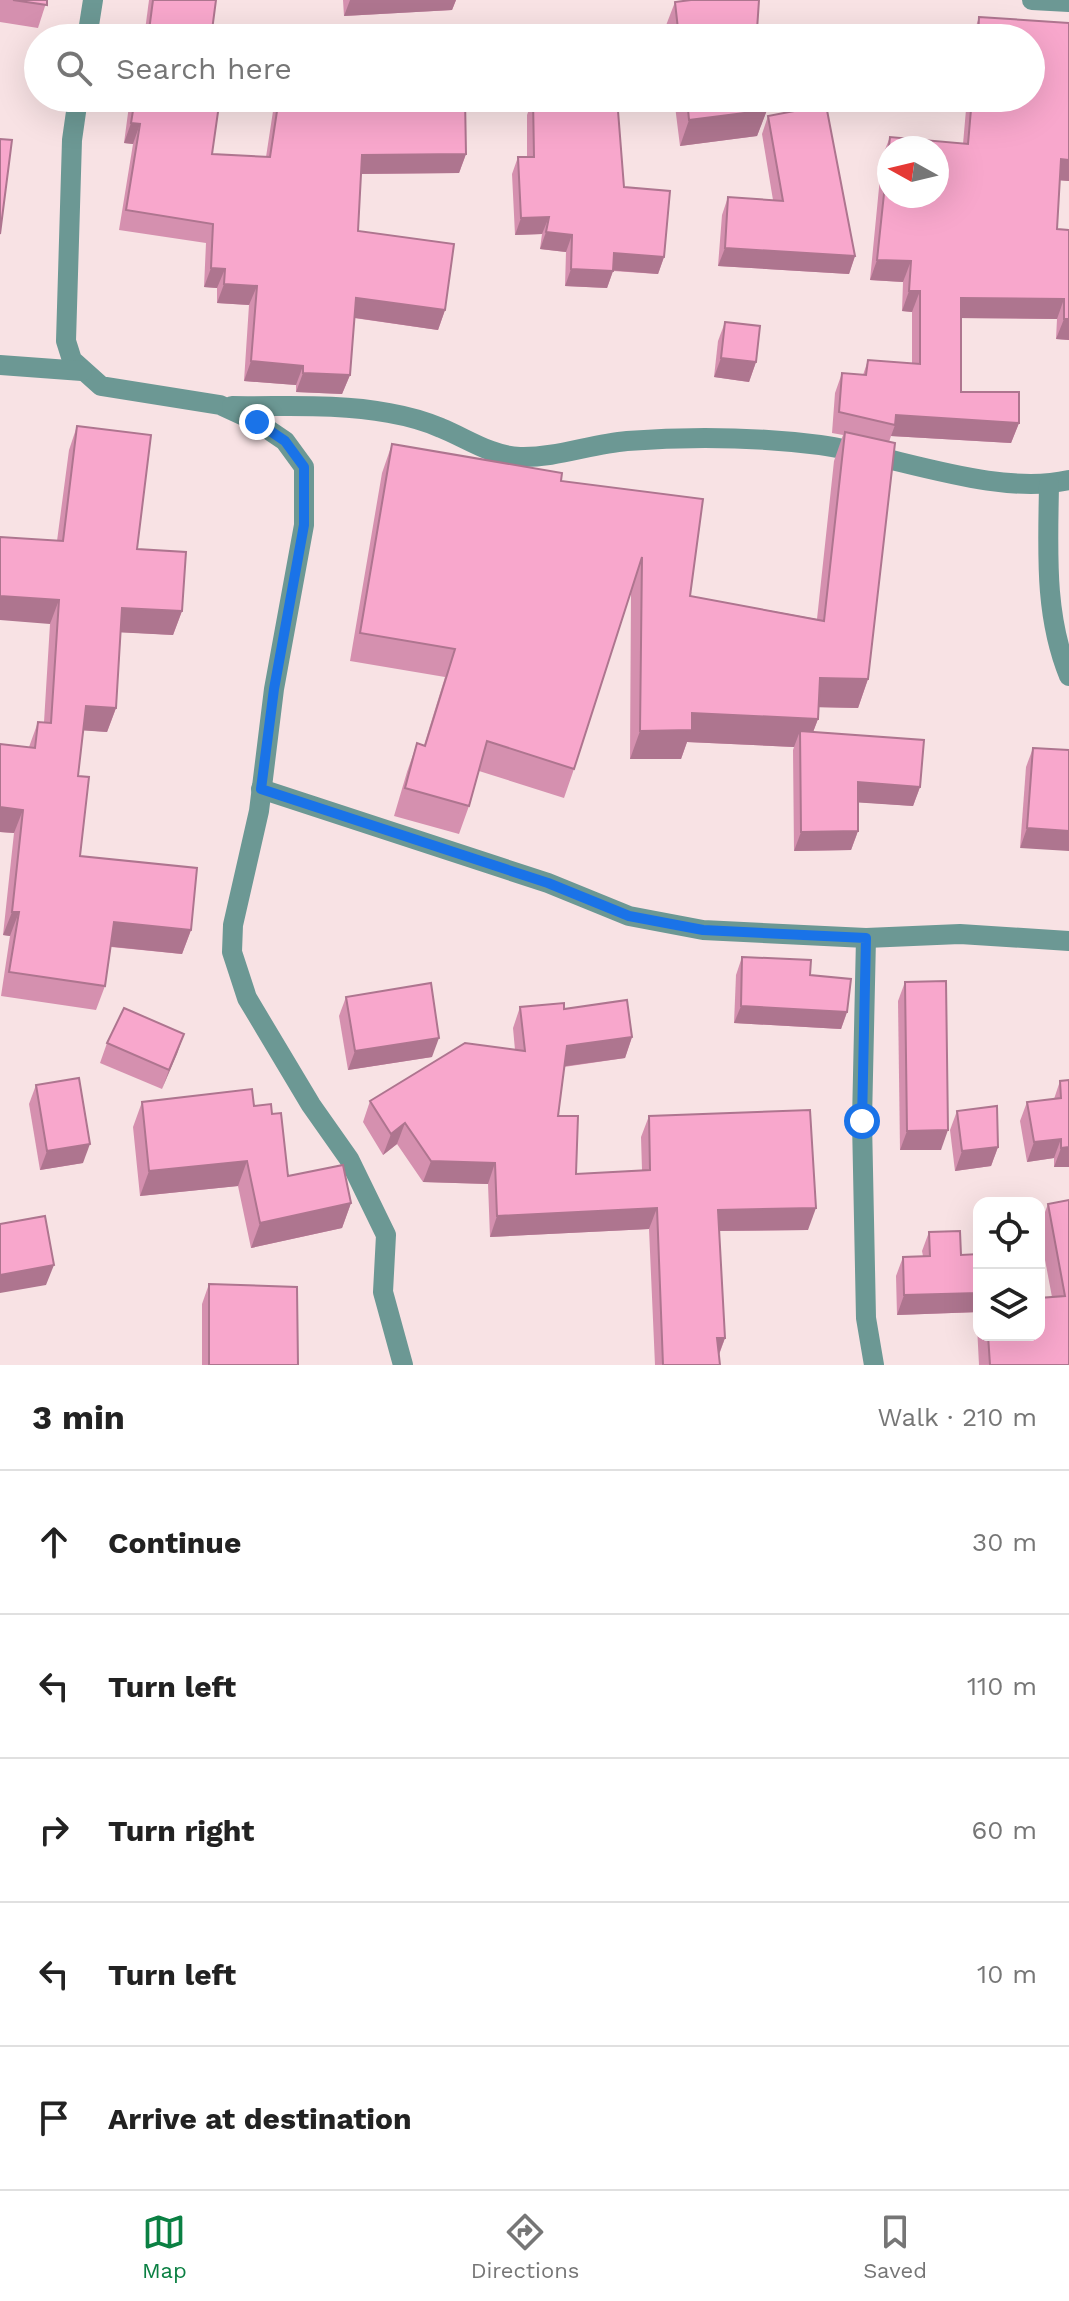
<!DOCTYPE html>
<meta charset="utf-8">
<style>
:root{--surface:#fff;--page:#f2f2f2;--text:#222;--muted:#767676;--line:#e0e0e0;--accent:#0b8043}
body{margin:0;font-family:"Work Sans",sans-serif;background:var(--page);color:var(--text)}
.controls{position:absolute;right:24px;bottom:24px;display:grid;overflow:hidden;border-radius:16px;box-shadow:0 8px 32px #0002}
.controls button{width:72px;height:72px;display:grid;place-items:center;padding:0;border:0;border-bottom:2px solid var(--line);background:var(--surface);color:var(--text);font:40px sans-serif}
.compass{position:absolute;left:877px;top:136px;width:72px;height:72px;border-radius:50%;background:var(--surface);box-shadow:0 8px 32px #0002;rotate:278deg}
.stop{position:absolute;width:24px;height:24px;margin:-18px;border:6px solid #1a73e8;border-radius:50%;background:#fff}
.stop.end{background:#1a73e8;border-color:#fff;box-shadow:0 2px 8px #0008}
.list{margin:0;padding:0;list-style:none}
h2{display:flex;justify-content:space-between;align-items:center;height:104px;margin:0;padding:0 32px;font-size:34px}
h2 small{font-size:26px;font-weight:400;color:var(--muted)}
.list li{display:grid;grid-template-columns:52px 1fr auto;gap:24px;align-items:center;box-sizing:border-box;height:144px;padding:0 32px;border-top:2px solid var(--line)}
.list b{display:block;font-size:30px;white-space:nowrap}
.list em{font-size:26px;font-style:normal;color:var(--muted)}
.icon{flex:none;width:44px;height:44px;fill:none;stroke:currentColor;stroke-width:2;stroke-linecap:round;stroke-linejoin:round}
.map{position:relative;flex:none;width:1069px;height:1365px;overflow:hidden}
.search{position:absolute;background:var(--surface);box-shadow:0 8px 32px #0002;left:24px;right:24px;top:24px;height:88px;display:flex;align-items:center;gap:20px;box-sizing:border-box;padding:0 28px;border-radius:44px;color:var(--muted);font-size:30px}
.sheet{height:824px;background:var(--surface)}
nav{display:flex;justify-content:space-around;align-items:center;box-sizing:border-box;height:112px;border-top:2px solid var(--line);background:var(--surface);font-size:22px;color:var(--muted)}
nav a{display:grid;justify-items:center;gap:4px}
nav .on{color:var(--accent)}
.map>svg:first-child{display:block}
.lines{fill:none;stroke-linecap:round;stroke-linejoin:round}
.street{stroke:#6c9894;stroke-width:20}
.wall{fill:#d590af;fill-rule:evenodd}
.shaded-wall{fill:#ae758f}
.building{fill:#f8a7cc;stroke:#ae758f;stroke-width:2;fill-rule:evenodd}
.route{stroke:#1a73e8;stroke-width:10}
</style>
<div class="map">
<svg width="1069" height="1365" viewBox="0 0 1069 1365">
<rect width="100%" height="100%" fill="#f8e2e4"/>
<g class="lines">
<g class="street">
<polyline points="1032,0 1069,2"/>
<polyline points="87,38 93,0"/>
<polyline points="78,98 72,140 66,341 72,360 101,386 220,405 257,422 285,441 304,467 304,525 274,689 259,811 233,925 232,952 247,998 311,1105 349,1159 386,1235 383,1292 403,1365"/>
<polyline points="0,365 82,371"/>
<path d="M232,406C283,407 338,403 389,413C406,416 425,421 441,428C466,438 491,456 520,457C556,458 591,444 627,441C691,436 756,437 820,445C894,455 996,497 1069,480"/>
<path d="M1049,485C1048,550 1044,615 1069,676"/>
<polyline points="261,789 548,883 629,916 703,930 866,938 960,934 1069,941"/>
<polyline points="866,938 862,1121 866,1318 874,1365"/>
</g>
</g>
<g class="wall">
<polygon points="0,0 47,0 38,28 0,22"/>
<polygon points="149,0 216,0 211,38 144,38"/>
<polygon points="343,0 456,0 452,10 344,16"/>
<polygon points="675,2 757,30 758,38 666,38 665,28"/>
<path d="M979,17L1069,23V181L1060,180L1057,229L1069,230V340L1056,339L1057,319L961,318V392H1019V423L1011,443L891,436L889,442L895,443L868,679L858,708L818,707V719L813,732L924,740L920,787L913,806L858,802V831L851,850L794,851L793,750L794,747L687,742L681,759H630L631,590L574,769L564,798L479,771L469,806L459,834L394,816L407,772L417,743L424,745L445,677L350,661L382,473L392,444L562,473L561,481L703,499L690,596L817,619L834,461L843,435L832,433L835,393L842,373L863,375L868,360L912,364V312L902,311L903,282L870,280L882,157L890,137L963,144L967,98H1031V38H972ZM889,148H937V196H889Z"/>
<polygon points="130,98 220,98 212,154 266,157 275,98 465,98 466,154 459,173 361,174 358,231 445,310 438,330 354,318 350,375 342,394 296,392 296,385 244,381 249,305 217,303 217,288 204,287 206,243 119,230 133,144 124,143"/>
<polygon points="533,98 624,187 664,257 658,274 613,271 607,288 565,286 566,252 540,249 542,234 515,235 512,174 518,157 527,157 527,115"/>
<polygon points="674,98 765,98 767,110 757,136 680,146"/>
<polygon points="768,116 855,256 849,274 718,266 722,215 728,197 773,200 762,134"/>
<polygon points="725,322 756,362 749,382 714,377 718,341"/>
<polygon points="77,426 137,549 182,611 173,635 121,632 116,708 107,732 83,730 78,776 80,856 191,930 182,954 111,947 105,986 96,1010 1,996 10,936 3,935 14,833 0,832 0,744 29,747 38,722 44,722 50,624 57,541 69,450"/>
<polygon points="1033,748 1069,750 1020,848 1026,767"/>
<polygon points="742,957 810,975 847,1012 841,1029 734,1023 736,975"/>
<polygon points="905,982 941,1150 900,1150 898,1001"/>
<polygon points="346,997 432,1057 348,1070 339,1016"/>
<polygon points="520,1007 564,1009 632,1037 625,1058 564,1067 558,1116 576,1174 642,1170 641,1137 649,1116 808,1230 719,1231 725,1338 719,1355 720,1365 655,1365 649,1229 490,1237 488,1184 423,1182 397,1144 383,1155 363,1122 370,1101 515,1050 513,1028"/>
<polygon points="184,1034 162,1089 100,1063 107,1043"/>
<polygon points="1060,1081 1069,1167 1054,1167 1054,1158 1027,1162 1020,1121 1027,1102 1054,1099"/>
<polygon points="36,1085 83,1163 40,1170 29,1104"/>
<polygon points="142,1102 272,1114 288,1176 351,1203 342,1228 251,1248 238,1186 140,1196 133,1127"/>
<polygon points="957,1111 998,1147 991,1166 955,1171 950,1130"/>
<polygon points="1069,1200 1069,1365 979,1365 977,1326 979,1320 979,1335 1039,1335 1052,1297 1039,1228 1048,1204"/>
<polygon points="929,1232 961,1255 979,1254 979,1312 897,1315 896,1276 903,1257 923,1256 922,1251"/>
<polygon points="209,1284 298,1365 202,1365 202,1304"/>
</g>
<g class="shaded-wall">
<polygon points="350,0 456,0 452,10 344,16"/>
<polygon points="767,110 757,136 680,146 689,120"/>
<polygon points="131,123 140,124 133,144 124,143"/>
<polygon points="466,154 459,173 355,174 362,155"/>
<polygon points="1061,159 1069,160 1069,181 1054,180"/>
<polygon points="549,217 542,234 515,235 521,218"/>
<polygon points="546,232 572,235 566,252 540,249"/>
<polygon points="725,248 855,256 849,274 718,266"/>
<polygon points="614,253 664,257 658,274 608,270"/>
<polygon points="877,260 911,261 903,282 870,280"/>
<polygon points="211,268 225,269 217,288 204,287"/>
<polygon points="571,269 613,271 607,288 565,286"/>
<polygon points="224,284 257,286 249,305 217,303"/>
<polygon points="909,291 920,291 912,312 902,311"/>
<polygon points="356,298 445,310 438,330 349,317"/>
<polygon points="961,298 1064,299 1057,319 954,318"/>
<polygon points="1064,319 1069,319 1069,340 1056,339"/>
<polygon points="721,358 756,362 749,382 714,377"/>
<polygon points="251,361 303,366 296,385 244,381"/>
<polygon points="303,373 350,375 342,394 296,392"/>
<polygon points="896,415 1019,423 1011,443 891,436 895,425"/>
<polygon points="0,596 59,600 50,624 0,620"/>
<polygon points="122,608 182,611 173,635 113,632"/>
<polygon points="820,678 868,679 858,708 809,707"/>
<polygon points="86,706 116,708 107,732 77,730"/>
<polygon points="692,713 818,719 807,748 800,731 794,747 687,742 681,759 630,759 640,731"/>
<polygon points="858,782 920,787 913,806 851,802"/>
<polygon points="0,807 23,810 14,833 0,832"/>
<polygon points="1027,828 1069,831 1069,851 1020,848"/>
<polygon points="858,831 851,850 794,851 801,832"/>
<polygon points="12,912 19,912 10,936 3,935"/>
<polygon points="114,922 191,930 182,954 105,946"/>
<polygon points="741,1006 847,1012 841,1029 734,1023"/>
<polygon points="184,1034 177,1054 162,1089 169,1070"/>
<polygon points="632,1037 625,1058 559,1067 567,1046"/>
<polygon points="439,1038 432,1057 348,1070 355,1051"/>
<polygon points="405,1123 397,1144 383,1155 391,1134"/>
<polygon points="948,1130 941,1150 900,1150 907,1131"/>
<polygon points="1061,1139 1054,1158 1027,1162 1034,1142"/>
<polygon points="90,1144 83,1163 40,1170 47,1151"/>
<polygon points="998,1147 991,1166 955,1171 962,1151"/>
<polygon points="1069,1147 1069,1167 1054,1167 1061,1148"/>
<polygon points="247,1161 238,1186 140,1196 149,1171"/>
<polygon points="431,1161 495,1163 488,1184 423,1182"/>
<polygon points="351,1203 342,1228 251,1248 260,1223"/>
<polygon points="657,1208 649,1229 490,1237 497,1216"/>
<polygon points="816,1208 808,1230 710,1231 718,1210"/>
<polygon points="54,1265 46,1285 0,1293 0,1275"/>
<polygon points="979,1293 979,1312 897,1315 904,1295"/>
<polygon points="717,1338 725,1338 717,1359"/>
</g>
<g class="building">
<polygon points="13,0 47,0 47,5"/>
<polygon points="153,0 216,0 211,38 148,38"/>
<polygon points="691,0 759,0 757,30 758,38 679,38 675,2"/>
<path d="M979,17L1069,23V160L1061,159L1057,229L1069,230V319H1064V299L961,298V392H1019V423L896,415L895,425L839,412L842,373L866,375L868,360L920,364V291H909L911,261L877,260L890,137L968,144L972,98H1031V38H978ZM889,148H937V196H889Z"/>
<polygon points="135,98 220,98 212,154 270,157 279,98 465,98 466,154 362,155 358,231 454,244 445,310 356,298 350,375 303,373 303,366 251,361 257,286 224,284 225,269 211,268 213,224 126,210 140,124 131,123"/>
<polygon points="533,98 617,98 624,187 670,191 664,257 614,253 613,271 571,269 572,235 546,232 549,217 521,218 518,157 534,157"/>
<polygon points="687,98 765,98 767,110 689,120"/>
<polygon points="826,105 855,256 725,248 728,197 783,201 768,116"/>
<polygon points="0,139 12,140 0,234"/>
<polygon points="725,322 760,326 756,362 721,358"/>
<polygon points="77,426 151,435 137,549 186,552 182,611 122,608 116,708 86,706 78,776 89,777 80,856 197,868 191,930 114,922 105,986 9,972 19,912 12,912 23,810 0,807 0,744 35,748 38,722 51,723 59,600 0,596 0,537 63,541"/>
<polygon points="845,432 895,443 868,679 820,678 818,719 692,713 692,730 640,731 642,557 574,769 487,741 469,806 405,788 417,743 425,746 455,649 360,633 392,444 562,473 561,481 703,499 690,596 824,621"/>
<polygon points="800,731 924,740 920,787 858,782 858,831 801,832"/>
<polygon points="1033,748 1069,750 1069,831 1027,828"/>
<polygon points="742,957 811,960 810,975 851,979 847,1012 741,1006"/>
<polygon points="946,981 948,1130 907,1131 905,982"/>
<polygon points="431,983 439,1038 355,1051 346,997"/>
<polygon points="627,1000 632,1037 567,1046 558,1116 578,1116 576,1174 650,1170 649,1116 810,1110 816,1208 718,1210 725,1338 717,1338 720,1365 663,1365 657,1208 497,1216 495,1163 431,1161 405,1123 391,1134 370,1101 465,1043 525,1051 520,1007 564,1003 564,1009"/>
<polygon points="124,1008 184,1034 169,1070 107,1043"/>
<polygon points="79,1078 90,1144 47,1151 36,1085"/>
<polygon points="1069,1080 1069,1147 1061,1148 1061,1139 1034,1142 1027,1102 1061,1098 1060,1081"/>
<polygon points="252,1089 254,1106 271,1104 272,1114 281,1113 288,1176 343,1165 351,1203 260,1223 247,1161 149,1171 142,1102"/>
<polygon points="997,1106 998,1147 962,1151 957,1111"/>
<polygon points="1069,1200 1069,1365 990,1365 988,1335 1039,1335 1039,1298 1065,1296 1048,1204"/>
<polygon points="45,1216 54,1265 0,1275 0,1224"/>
<polygon points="960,1231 961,1255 979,1254 979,1293 904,1295 903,1257 930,1256 929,1232"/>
<polygon points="209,1284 297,1287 298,1365 209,1365"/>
</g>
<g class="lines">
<polyline class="route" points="257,422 285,441 304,467 304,525 274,689 261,789 548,883 629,916 703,930 866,938 862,1121"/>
</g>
</svg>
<div class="controls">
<button><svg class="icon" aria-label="locate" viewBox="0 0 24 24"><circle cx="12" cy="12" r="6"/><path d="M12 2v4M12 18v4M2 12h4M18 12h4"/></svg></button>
<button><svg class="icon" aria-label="layers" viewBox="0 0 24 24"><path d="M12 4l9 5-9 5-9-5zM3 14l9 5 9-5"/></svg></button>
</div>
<svg class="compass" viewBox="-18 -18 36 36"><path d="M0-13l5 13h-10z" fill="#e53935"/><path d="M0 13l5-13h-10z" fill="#767676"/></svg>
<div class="stop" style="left:862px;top:1121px"></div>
<div class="stop end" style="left:257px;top:422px"></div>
<div class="search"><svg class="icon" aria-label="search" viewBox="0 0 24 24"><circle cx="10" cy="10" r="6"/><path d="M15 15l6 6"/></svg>Search here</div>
</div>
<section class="sheet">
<h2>3 min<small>Walk · 210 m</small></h2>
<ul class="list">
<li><svg class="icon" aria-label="ahead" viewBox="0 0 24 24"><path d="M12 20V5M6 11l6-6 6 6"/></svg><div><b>Continue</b></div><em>30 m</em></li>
<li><svg class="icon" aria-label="left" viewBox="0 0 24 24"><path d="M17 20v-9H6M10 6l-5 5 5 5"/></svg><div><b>Turn left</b></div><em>110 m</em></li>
<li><svg class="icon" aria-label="right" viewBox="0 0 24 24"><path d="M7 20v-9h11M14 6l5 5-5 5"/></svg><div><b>Turn right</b></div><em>60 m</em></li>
<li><svg class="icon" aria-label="left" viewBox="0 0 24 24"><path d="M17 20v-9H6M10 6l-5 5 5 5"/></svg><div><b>Turn left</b></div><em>10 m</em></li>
<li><svg class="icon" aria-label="arrive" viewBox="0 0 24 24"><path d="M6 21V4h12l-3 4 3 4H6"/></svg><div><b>Arrive at destination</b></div></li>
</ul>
</section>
<nav>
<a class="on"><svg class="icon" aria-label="map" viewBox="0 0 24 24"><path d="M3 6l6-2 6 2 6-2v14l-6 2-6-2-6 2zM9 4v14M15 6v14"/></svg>Map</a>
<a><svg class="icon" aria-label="directions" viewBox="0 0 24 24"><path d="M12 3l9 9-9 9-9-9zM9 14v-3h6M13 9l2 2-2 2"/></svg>Directions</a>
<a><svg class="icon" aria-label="saved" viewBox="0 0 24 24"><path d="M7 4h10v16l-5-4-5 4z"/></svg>Saved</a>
</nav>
